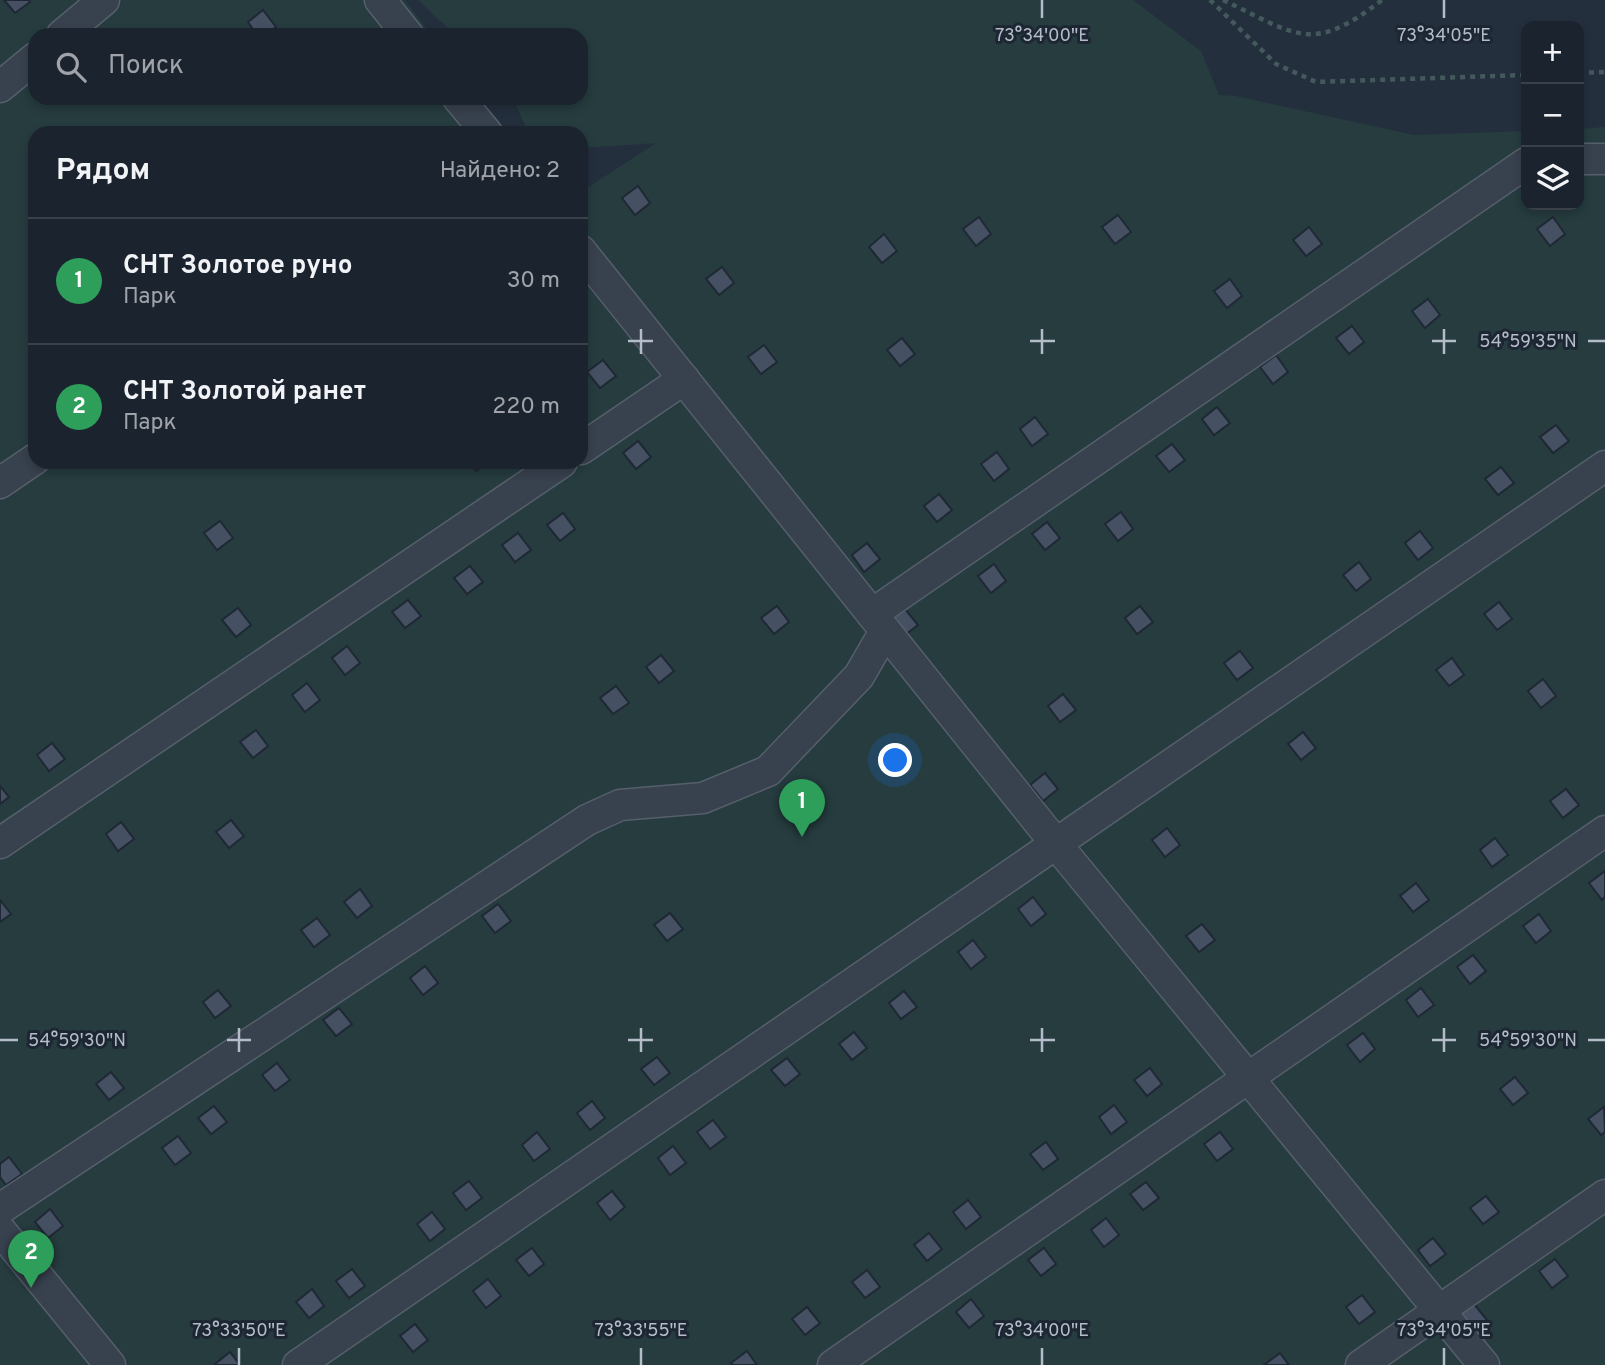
<!DOCTYPE html>
<html lang="ru">
<meta charset="utf-8">
<style>
:root{--surface:#1b232e;--page:#242b36;--text:#f1f3f6;--muted:#a0a4aa;--line:#39404a;--accent:#bca0f2}
body{margin:0;font-family:Overpass,sans-serif;background:var(--page);color:var(--text)}
.controls{position:absolute;right:21px;top:21px;display:grid;overflow:hidden;border-radius:14px;box-shadow:0 4px 10px #0003}
.controls button{width:63px;height:63px;display:grid;place-items:center;padding:0;border:0;border-bottom:2px solid var(--line);background:var(--surface);color:var(--text);font:35px sans-serif}
.you{position:absolute;left:896px;top:761px;width:24px;height:24px;margin:-18px;border:5px solid #fff;border-radius:50%;background:#1a73e8;box-shadow:0 0 0 10px #1a73e833}
.badge{display:grid;place-items:center;width:46px;height:46px;border-radius:50%;background:var(--accent);color:#fff;font-size:23px;font-weight:700}
.pin{position:absolute;translate:-50% -58px;filter:drop-shadow(0 2px 4px #0008)}
.pin::after{content:'';position:absolute;top:37px;width:24px;height:21px;background:inherit;clip-path:polygon(0 0,100% 0,50% 100%)}
.list{margin:0;padding:0;list-style:none}
h2{display:flex;justify-content:space-between;align-items:center;height:91px;margin:0;padding:0 28px;font-size:30px}
h2 small{font-size:23px;font-weight:400;color:var(--muted)}
.list li{display:grid;grid-template-columns:46px 1fr auto;gap:21px;align-items:center;box-sizing:border-box;height:126px;padding:0 28px;border-top:2px solid var(--line)}
.list b{display:block;font-size:26px;white-space:nowrap}
.list p{margin:0;font-size:23px;white-space:nowrap;color:var(--muted)}
.list em{font-size:23px;font-style:normal;color:var(--muted)}
.icon{flex:none;width:38px;height:38px;fill:none;stroke:currentColor;stroke-width:2;stroke-linecap:round;stroke-linejoin:round}
.map{position:relative;flex:none;width:1605px;height:1365px;overflow:hidden}
.search{position:absolute;background:var(--surface);box-shadow:0 4px 10px #0003;left:28px;top:28px;width:560px;height:77px;display:flex;align-items:center;gap:18px;box-sizing:border-box;padding:0 24px;border-radius:21px;color:var(--muted);font-size:26px}
.panel{position:absolute;background:var(--surface);box-shadow:0 4px 10px #0003;left:28px;top:126px;width:560px;height:343px;border-radius:21px}
.map>svg:first-child{display:block}
.green{fill:#263c3f}
.building{fill:#455162;stroke:#1f2835;stroke-width:2}
.lines{fill:none;stroke-linecap:round;stroke-linejoin:round}
.minor-casing{stroke:#565f6c;stroke-width:33}
.path{stroke:#44595c;stroke-width:4.5;stroke-dasharray:5 5;stroke-linecap:butt}
.minor{stroke:#38414e;stroke-width:30}
.ticks{fill:none;stroke:#b4bcc9;stroke-width:2.5}
.ticks-label{font-size:18px;text-anchor:middle;fill:#b4bcc9;stroke:#1d2633;stroke-width:6;stroke-linejoin:round;paint-order:stroke}
</style>
<div class="map">
<svg width="1605" height="1365" viewBox="0 0 1605 1365">
<rect width="100%" height="100%" fill="#242f3e"/>
<polygon class="green" points="0,0 405,0 431,35 35,35 35,98 479,98 506,133 35,133 35,462 581,462 581,192 656,143 581,148 581,133 528,133 513,98 581,98 581,35 455,35 418,0 1133,0 1201,51 1219,95 1236,96 1414,135 1526,131 1526,205 1579,205 1579,129 1605,127 1605,1365 0,1365"/>
<g class="building">
<polygon points="4,0 29,0 30,2 15,13"/>
<polygon points="263,10 276,27 265,35 257,35 248,22"/>
<polygon points="638,186 650,203 635,215 622,198"/>
<polygon points="1118,215 1131,232 1115,244 1102,227"/>
<polygon points="979,217 991,234 976,246 963,229"/>
<polygon points="1553,217 1565,234 1550,246 1537,229"/>
<polygon points="1309,227 1322,244 1306,256 1293,240"/>
<polygon points="884,234 897,251 882,263 869,247"/>
<polygon points="722,267 734,283 719,295 706,279"/>
<polygon points="1230,279 1242,296 1227,308 1214,291"/>
<polygon points="1428,299 1440,315 1425,328 1412,311"/>
<polygon points="1352,326 1364,342 1349,354 1336,338"/>
<polygon points="902,338 915,354 900,366 887,350"/>
<polygon points="764,345 777,362 761,374 748,357"/>
<polygon points="1276,355 1288,372 1273,384 1260,367"/>
<polygon points="603,360 616,376 600,388 587,372"/>
<polygon points="1217,407 1230,423 1214,435 1202,419"/>
<polygon points="1035,417 1048,434 1032,446 1020,429"/>
<polygon points="1556,425 1569,441 1553,453 1540,437"/>
<polygon points="638,441 651,457 636,469 623,453"/>
<polygon points="1172,444 1185,460 1169,472 1156,456"/>
<polygon points="997,452 1009,469 994,481 981,464"/>
<polygon points="469,462 488,462 476,471"/>
<polygon points="1501,467 1514,483 1498,495 1485,479"/>
<polygon points="939,494 952,510 937,522 924,506"/>
<polygon points="1121,512 1133,529 1118,541 1105,524"/>
<polygon points="563,513 575,529 560,541 547,525"/>
<polygon points="220,521 233,538 217,550 204,533"/>
<polygon points="1047,522 1060,538 1045,550 1032,534"/>
<polygon points="1420,531 1433,548 1418,560 1405,543"/>
<polygon points="518,533 531,550 515,562 502,545"/>
<polygon points="867,543 880,559 864,572 852,555"/>
<polygon points="1359,562 1371,579 1356,591 1343,575"/>
<polygon points="994,564 1006,581 991,593 978,576"/>
<polygon points="470,566 483,582 467,594 454,578"/>
<polygon points="408,600 421,616 405,628 392,612"/>
<polygon points="1499,602 1512,619 1497,630 1484,614"/>
<polygon points="777,606 789,622 774,634 761,618"/>
<polygon points="1140,606 1153,622 1137,634 1125,618"/>
<polygon points="238,608 251,625 236,637 222,620"/>
<polygon points="905,609 918,625 902,637 889,621"/>
<polygon points="347,646 360,663 345,675 332,658"/>
<polygon points="1240,651 1253,668 1237,680 1224,663"/>
<polygon points="661,655 674,671 659,683 646,667"/>
<polygon points="1452,658 1464,675 1449,686 1436,670"/>
<polygon points="1543,679 1556,696 1541,708 1528,691"/>
<polygon points="307,683 320,700 305,712 292,695"/>
<polygon points="616,686 629,703 613,714 600,698"/>
<polygon points="1063,694 1076,710 1060,722 1048,706"/>
<polygon points="256,730 268,746 253,758 240,742"/>
<polygon points="1303,732 1316,748 1301,760 1288,744"/>
<polygon points="52,743 65,759 49,771 37,755"/>
<polygon points="1045,773 1058,789 1043,801 1030,785"/>
<polygon points="0,786 9,797 0,804"/>
<polygon points="1566,789 1579,805 1563,818 1550,801"/>
<polygon points="231,820 244,836 229,848 216,832"/>
<polygon points="121,822 134,839 118,851 106,834"/>
<polygon points="1167,828 1180,845 1165,857 1152,840"/>
<polygon points="1495,838 1508,855 1492,867 1480,850"/>
<polygon points="1605,871 1605,897 1602,900 1589,883"/>
<polygon points="1416,883 1429,900 1413,912 1400,896"/>
<polygon points="360,889 372,906 357,918 344,902"/>
<polygon points="1033,897 1046,914 1031,926 1018,909"/>
<polygon points="0,900 11,914 0,922"/>
<polygon points="498,904 511,921 495,933 482,916"/>
<polygon points="670,913 683,929 667,941 654,925"/>
<polygon points="1539,914 1551,931 1536,943 1523,926"/>
<polygon points="317,918 330,935 314,947 301,930"/>
<polygon points="1202,924 1215,940 1199,952 1186,936"/>
<polygon points="973,940 986,957 971,969 958,952"/>
<polygon points="1473,955 1486,971 1470,984 1457,967"/>
<polygon points="425,966 438,983 423,995 410,978"/>
<polygon points="1421,988 1434,1005 1418,1017 1406,1000"/>
<polygon points="218,990 231,1006 215,1018 203,1002"/>
<polygon points="904,991 917,1007 901,1019 889,1003"/>
<polygon points="339,1008 352,1024 336,1036 323,1020"/>
<polygon points="854,1032 867,1048 852,1060 839,1044"/>
<polygon points="1363,1033 1375,1049 1360,1062 1347,1045"/>
<polygon points="657,1057 670,1073 654,1085 641,1069"/>
<polygon points="787,1058 800,1074 785,1086 771,1070"/>
<polygon points="277,1063 290,1080 275,1091 262,1075"/>
<polygon points="1150,1068 1162,1084 1147,1096 1134,1080"/>
<polygon points="111,1072 124,1088 109,1100 96,1084"/>
<polygon points="1515,1077 1528,1093 1513,1105 1500,1089"/>
<polygon points="592,1101 605,1118 590,1130 577,1113"/>
<polygon points="1114,1105 1127,1122 1111,1134 1099,1117"/>
<polygon points="214,1106 227,1122 211,1134 198,1118"/>
<polygon points="1604,1107 1605,1132 1601,1135 1588,1119"/>
<polygon points="713,1120 726,1137 710,1149 697,1132"/>
<polygon points="537,1132 550,1149 534,1161 522,1145"/>
<polygon points="1220,1132 1233,1149 1217,1161 1204,1144"/>
<polygon points="178,1136 191,1153 175,1165 162,1148"/>
<polygon points="1046,1142 1058,1159 1043,1170 1030,1154"/>
<polygon points="673,1146 686,1163 670,1175 658,1158"/>
<polygon points="9,1157 22,1174 6,1185 0,1177 0,1164"/>
<polygon points="469,1181 482,1198 466,1210 453,1193"/>
<polygon points="1146,1182 1159,1198 1143,1210 1130,1194"/>
<polygon points="612,1191 625,1207 610,1220 597,1203"/>
<polygon points="1486,1196 1499,1212 1483,1224 1470,1208"/>
<polygon points="968,1200 981,1217 966,1229 953,1212"/>
<polygon points="50,1209 63,1226 48,1238 35,1222"/>
<polygon points="432,1212 445,1229 430,1241 417,1224"/>
<polygon points="1106,1218 1119,1235 1104,1247 1091,1230"/>
<polygon points="929,1233 942,1249 927,1261 914,1245"/>
<polygon points="1433,1238 1446,1254 1430,1266 1418,1250"/>
<polygon points="532,1248 544,1264 529,1276 516,1260"/>
<polygon points="1044,1248 1056,1264 1041,1276 1028,1260"/>
<polygon points="1555,1259 1568,1276 1552,1288 1539,1271"/>
<polygon points="352,1269 365,1286 349,1298 336,1281"/>
<polygon points="867,1270 880,1287 865,1298 852,1282"/>
<polygon points="488,1279 501,1296 486,1308 473,1291"/>
<polygon points="312,1289 324,1306 309,1318 296,1302"/>
<polygon points="1362,1295 1375,1312 1359,1324 1346,1307"/>
<polygon points="971,1299 984,1316 969,1328 956,1312"/>
<polygon points="1474,1304 1487,1320 1471,1332 1458,1316"/>
<polygon points="807,1307 820,1323 805,1335 792,1319"/>
<polygon points="415,1324 428,1340 413,1352 400,1336"/>
<polygon points="747,1351 757,1365 733,1365 731,1363"/>
<polygon points="230,1352 240,1365 215,1365 215,1364"/>
<polygon points="1280,1353 1289,1365 1264,1365"/>
</g>
<g class="lines">
<g class="minor-casing">
<g id="minor">
<polyline points="380,0 408,35"/>
<polyline points="62,35 104,0"/>
<polyline points="0,87 35,58"/>
<polyline points="458,98 487,133"/>
<polyline points="1579,159 1605,159"/>
<polyline points="581,251 1057,845 1484,1365"/>
<polyline points="581,449 684,379"/>
<polyline points="0,483 35,459"/>
<polyline points="872,614 1526,163"/>
<polyline points="0,843 562,462"/>
<polyline points="0,1209 587,820 620,805 703,798 768,771 859,676 885,631"/>
<polyline points="0,1230 110,1365"/>
<polyline points="298,1365 1605,466"/>
<polyline points="833,1365 1605,831"/>
<polyline points="1361,1365 1605,1195"/>
</g>
</g>
<g class="path">
<polyline points="1210,0 1276,64 1316,82 1526,75"/>
<path d="M1223,0C1297,35 1311,55 1382,0"/>
<polyline points="1579,73 1605,72"/>
</g>
<use href="#minor" class="minor"/>
</g>
<path class="ticks" d="M1042,0V18M1444,0V18M641,329V354M1042,329V354M1444,329V354M628,341H653M1030,341H1055M1432,341H1456M1588,341H1605M239,1028V1052M641,1028V1052M1042,1028V1052M1444,1028V1052M0,1040H18M227,1040H251M628,1040H653M1030,1040H1055M1432,1040H1456M1588,1040H1605M239,1348V1365M641,1348V1365M1042,1348V1365M1444,1348V1365"/>
<g class="ticks-label">
<text x="1042" y="41">73°34'00"E</text>
<text x="1444" y="41">73°34'05"E</text>
<text x="1528" y="347">54°59'35"N</text>
<text x="77" y="1046">54°59'30"N</text>
<text x="1528" y="1046">54°59'30"N</text>
<text x="239" y="1336">73°33'50"E</text>
<text x="641" y="1336">73°33'55"E</text>
<text x="1042" y="1336">73°34'00"E</text>
<text x="1444" y="1336">73°34'05"E</text>
</g>
</svg>
<div class="controls">
<button>+</button>
<button>−</button>
<button><svg class="icon" aria-label="layers" viewBox="0 0 24 24"><path d="M12 4l9 5-9 5-9-5zM3 14l9 5 9-5"/></svg></button>
</div>
<div class="you"></div>
<div class="pin badge" style="left:802px;top:837px;background:#2e9e5b">1</div>
<div class="pin badge" style="left:31px;top:1288px;background:#2e9e5b">2</div>
<div class="search"><svg class="icon" aria-label="search" viewBox="0 0 24 24"><circle cx="10" cy="10" r="6"/><path d="M15 15l6 6"/></svg>Поиск</div>
<section class="panel">
<h2>Рядом<small>Найдено: 2</small></h2>
<ul class="list">
<li><span class="badge" style="background:#2e9e5b">1</span><div><b>СНТ Золотое руно</b><p>Парк</p></div><em>30 m</em></li>
<li><span class="badge" style="background:#2e9e5b">2</span><div><b>СНТ Золотой ранет</b><p>Парк</p></div><em>220 m</em></li>
</ul>
</section>
</div>
